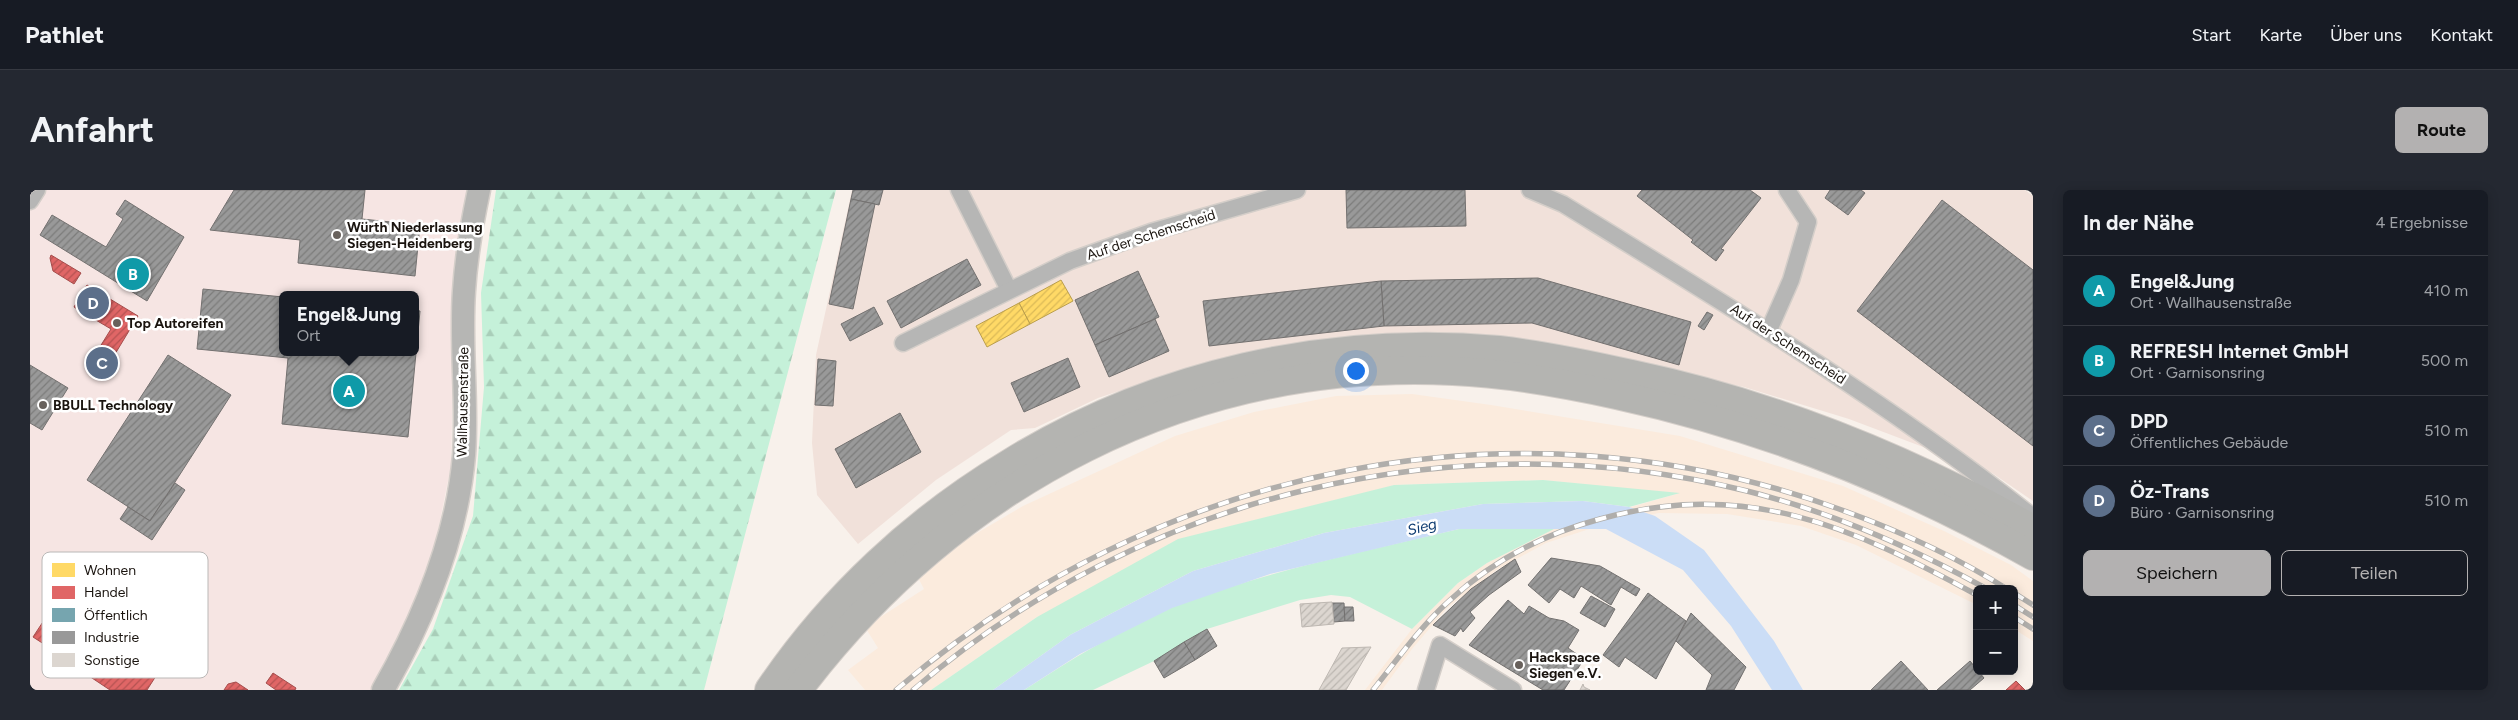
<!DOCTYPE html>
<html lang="de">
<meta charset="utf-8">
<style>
:root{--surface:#171b24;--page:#242831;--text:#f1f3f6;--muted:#9ea1a6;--line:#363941;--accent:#b3b1b1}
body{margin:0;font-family:Figtree,sans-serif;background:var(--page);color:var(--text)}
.controls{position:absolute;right:15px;bottom:15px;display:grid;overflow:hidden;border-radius:8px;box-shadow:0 2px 12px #0003}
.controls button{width:45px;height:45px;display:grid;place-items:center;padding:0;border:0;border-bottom:1px solid var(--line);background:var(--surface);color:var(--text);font:25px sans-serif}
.you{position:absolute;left:1325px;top:180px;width:18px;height:18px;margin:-12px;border:4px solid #fff;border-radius:50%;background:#1a73e8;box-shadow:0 0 0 8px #1a73e833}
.badge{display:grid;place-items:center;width:32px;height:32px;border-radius:50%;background:var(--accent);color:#fff;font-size:16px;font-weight:700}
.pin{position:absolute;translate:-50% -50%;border:2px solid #fff;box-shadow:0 1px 5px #0006}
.popup{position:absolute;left:249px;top:101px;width:140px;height:65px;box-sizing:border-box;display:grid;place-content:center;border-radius:8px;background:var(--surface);filter:drop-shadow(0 1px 4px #0005);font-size:16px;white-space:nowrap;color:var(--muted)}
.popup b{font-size:19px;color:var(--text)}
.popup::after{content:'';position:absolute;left:50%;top:100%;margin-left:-10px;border:10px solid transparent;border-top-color:var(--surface)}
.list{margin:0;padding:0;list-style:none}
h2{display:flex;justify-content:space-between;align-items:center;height:65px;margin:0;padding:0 20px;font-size:21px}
h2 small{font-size:16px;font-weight:400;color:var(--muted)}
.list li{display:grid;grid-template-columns:32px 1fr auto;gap:15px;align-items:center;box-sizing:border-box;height:70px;padding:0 20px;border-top:1px solid var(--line)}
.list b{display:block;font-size:19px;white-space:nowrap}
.list p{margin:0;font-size:16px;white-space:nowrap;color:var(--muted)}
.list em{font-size:16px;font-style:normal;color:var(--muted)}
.actions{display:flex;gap:10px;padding:15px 20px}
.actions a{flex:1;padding:11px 0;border:1px solid var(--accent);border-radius:8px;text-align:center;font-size:18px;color:var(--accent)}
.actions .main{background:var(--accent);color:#111}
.map{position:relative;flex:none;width:2003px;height:500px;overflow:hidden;border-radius:8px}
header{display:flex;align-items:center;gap:30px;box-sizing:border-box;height:70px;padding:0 25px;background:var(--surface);border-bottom:1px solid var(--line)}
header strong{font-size:24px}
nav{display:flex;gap:28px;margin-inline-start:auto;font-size:18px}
.intro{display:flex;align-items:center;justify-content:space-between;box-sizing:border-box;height:120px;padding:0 30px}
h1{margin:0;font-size:35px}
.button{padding:12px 22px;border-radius:8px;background:var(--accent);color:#111;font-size:18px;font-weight:700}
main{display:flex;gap:30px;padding:0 30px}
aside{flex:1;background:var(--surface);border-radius:8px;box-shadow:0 2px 12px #0003}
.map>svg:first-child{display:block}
.commercial{fill:#f6e5e3;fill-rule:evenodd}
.industrial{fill:#f1e1da}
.built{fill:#fbebdd}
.grass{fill:#c5f1d9}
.forest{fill:url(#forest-firs)}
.water{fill:#cbddf6}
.homes{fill:url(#homes-hatch);stroke:#ba9e4c}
.shops{fill:url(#shops-hatch);stroke:#a54d4c}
.public{fill:url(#public-hatch);stroke:#5a7a7f}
.industry{fill:url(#industry-hatch);stroke:#737170}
.building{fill:url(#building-hatch);stroke:#beb8b2}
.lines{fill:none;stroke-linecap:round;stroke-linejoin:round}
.street-casing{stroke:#d4cec9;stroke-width:19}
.secondary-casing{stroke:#d4cec9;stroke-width:25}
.highway-casing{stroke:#d4cec9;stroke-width:30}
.street{stroke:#b6b6b5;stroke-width:16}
.secondary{stroke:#b6b6b4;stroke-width:22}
.highway{stroke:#b4b4b1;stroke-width:28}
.rail-casing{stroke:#b0aeab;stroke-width:5.5}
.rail{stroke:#fff;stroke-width:4;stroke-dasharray:11;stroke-linecap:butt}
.poi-dot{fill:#68615c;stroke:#fff;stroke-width:2}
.labels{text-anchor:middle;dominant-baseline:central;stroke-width:5;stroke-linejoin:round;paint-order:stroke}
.poi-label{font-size:14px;font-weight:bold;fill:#1a140f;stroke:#fff;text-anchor:start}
.street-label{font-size:14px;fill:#1a140f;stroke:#fff}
.water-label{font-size:15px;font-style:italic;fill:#0b396f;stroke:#fff}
.key{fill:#fff;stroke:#bab8b7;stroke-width:1}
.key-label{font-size:14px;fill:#1a140f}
</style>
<header>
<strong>Pathlet</strong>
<nav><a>Start</a><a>Karte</a><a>Über uns</a><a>Kontakt</a></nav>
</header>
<div class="intro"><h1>Anfahrt</h1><a class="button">Route</a></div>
<main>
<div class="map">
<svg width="2003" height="500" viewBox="0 0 2003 500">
<defs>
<pattern id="forest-firs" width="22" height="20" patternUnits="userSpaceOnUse" patternTransform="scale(1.25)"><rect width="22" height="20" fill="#c5f1d9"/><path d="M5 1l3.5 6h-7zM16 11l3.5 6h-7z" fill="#a9ceb9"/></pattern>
<pattern id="homes-hatch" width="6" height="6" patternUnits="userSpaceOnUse" patternTransform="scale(1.25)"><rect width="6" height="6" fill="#ffd966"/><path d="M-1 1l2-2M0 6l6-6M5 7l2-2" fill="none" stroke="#dab957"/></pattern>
<pattern id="shops-hatch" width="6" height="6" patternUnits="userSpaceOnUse" patternTransform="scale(1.25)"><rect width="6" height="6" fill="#e06666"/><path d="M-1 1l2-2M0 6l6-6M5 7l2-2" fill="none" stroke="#b55352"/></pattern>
<pattern id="public-hatch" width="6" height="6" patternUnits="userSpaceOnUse" patternTransform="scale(1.25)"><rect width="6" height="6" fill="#76a5af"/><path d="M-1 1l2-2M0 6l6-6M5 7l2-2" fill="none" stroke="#60858d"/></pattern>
<pattern id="industry-hatch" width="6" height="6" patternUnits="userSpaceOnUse" patternTransform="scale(1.25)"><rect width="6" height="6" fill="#999"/><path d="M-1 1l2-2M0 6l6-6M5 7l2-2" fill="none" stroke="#7c7c7b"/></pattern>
<pattern id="building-hatch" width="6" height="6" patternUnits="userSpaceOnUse" patternTransform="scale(1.25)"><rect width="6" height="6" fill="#dcd6d0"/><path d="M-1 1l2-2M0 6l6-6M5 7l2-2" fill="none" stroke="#bcb7b1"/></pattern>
</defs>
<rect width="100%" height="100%" fill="#f8f1eb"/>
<path class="commercial" d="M0,0H442L425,90L421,276L401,376L356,479L342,500H0ZM253,105H385V162H253Z"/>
<polygon class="industrial" points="822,0 1995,0 2003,6 2003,311 1962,283 1819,229 1714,197 1560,163 1301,155 1174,173 1068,208 1005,238 981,240 906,290 828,354 787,305 782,253 786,165"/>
<polygon class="built" points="1382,204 1461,215 1650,246 1813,296 1914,341 1981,375 2003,391 2003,451 1984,439 1984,399 1947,399 1947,415 1826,355 1771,336 1697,324 1629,323 1575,334 1516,353 1468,379 1417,418 1382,459 1352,500 1335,500 1382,439 1428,393 1457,373 1524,339 1647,304 1513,290 1364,295 1007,427 901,500 835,500 818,480 848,458 835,437 894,399 884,380 993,316 1145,246 1224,222 1306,206"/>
<g class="grass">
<polygon points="1513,290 1650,303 1599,317 1553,311 1453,314 1294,343 1163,381 1040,445 963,500 901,500 1007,427 1148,349 1364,295"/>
<path d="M1429,339H1524L1457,373L1428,393L1382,439L1320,407L1301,405L1270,410L1177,439L1124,471L1063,500H994C1041,470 1091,438 1143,417C1235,381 1333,362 1429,339Z"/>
</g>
<polygon class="forest" points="466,0 806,0 674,500 369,500 403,439 443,326 454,197 451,103"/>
<polygon class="water" points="1553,311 1599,317 1625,326 1674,360 1744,451 1773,500 1742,500 1701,436 1653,380 1576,339 1429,339 1240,384 1142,418 1050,464 994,500 963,500 1040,445 1163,381 1294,343 1453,314"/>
<g class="homes">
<polygon points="1031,90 1043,111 1000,134 989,113"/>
<polygon points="989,113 1000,134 957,157 946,136"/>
</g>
<g class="shops">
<polygon points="21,65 51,83 44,94 23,81 20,68"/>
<polygon points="57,95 108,126 82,169 68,160 81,139 44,117"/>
<polygon points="58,363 177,440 163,463 147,453 117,500 80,500 59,486 60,484 3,447"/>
<polygon points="243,483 266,498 265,500 246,500 236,493"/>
<polygon points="1986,491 1995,500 1976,500"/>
<polygon points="206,492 218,500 194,500 198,494"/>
</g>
<polygon class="public" points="68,160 84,170 75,185 59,175"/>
<g class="industry">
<polygon points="204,0 335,0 332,29 390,35 385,86 268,73 270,50 180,40"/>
<polygon points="823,0 853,0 849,15 821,9"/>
<polygon points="1316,0 1435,0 1436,36 1317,38"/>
<polygon points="1612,0 1720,0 1731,8 1691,59 1694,60 1686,71 1661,52 1663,50 1607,6"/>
<polygon points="1800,0 1831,0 1835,3 1818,25 1795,8"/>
<polygon points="821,9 845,14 823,119 799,114"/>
<polygon points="95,10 154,47 117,111 10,45 22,25 76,57 93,29 86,24"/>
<polygon points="1912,10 2003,80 2003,256 1827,121"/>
<polygon points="937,69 951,95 871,138 857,111"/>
<polygon points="1108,81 1129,127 1065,155 1045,110"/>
<polygon points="1508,88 1661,132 1649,175 1502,133 1354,136 1351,91"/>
<polygon points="1351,91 1354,136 1179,156 1173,111"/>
<polygon points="173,99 253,107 253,162 385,162 385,120 390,121 378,247 252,234 258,168 167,159"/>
<polygon points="844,117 853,134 820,151 811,134"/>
<polygon points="1677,122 1683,125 1674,140 1668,136"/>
<polygon points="1125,129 1139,161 1079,187 1065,155"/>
<polygon points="138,165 201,205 120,331 57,290"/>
<polygon points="1038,168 1050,197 994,222 981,193"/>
<polygon points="788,169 806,171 803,216 785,215"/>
<polygon points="0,175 38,198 12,240 0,233"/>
<polygon points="870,223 891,262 826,298 805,259"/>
<polygon points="145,293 155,300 122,350 90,329 98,317 120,331"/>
<polygon points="1521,368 1570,376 1610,399 1606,406 1591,397 1581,415 1551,396 1544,408 1530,399 1519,413 1498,395"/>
<polygon points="1485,369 1491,382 1459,405 1440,422 1445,428 1433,442 1431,438 1425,446 1403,435 1441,399"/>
<polygon points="1618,403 1656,431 1626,489 1595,467 1589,477 1573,465"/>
<polygon points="1561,406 1585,419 1575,437 1550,423"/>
<polygon points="1478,410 1494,424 1499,416 1519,428 1534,431 1549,440 1538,458 1554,469 1534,500 1513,500 1439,455"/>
<polygon points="1302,413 1314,413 1315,431 1304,432"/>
<polygon points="1314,417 1323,417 1324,431 1315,431"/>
<polygon points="1661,423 1716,477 1704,500 1676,500 1682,485 1646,451"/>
<polygon points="1177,439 1187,456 1165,470 1154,452"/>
<polygon points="1154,452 1165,470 1134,488 1124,471"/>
<polygon points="1871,471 1898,500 1841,500"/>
<polygon points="1940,471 1954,488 1940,500 1907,500"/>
</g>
<g class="building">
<polygon points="1302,412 1304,434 1272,437 1270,414"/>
<polygon points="1341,457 1316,500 1289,500 1312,458"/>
<polygon points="1553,494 1554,497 1560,500 1550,500"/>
</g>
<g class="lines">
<g class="street-casing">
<g id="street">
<polyline points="929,0 979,100"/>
<path d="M1500,0L1533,14C1694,113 1855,210 2003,327"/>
<polyline points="0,11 7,0"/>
<polyline points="1739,140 1761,90 1778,32 1757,0"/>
<polyline points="873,153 1040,71 1121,42 1267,0"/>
<polyline points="1396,500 1410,455 1483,500"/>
</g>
</g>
<g class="secondary-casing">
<path id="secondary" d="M353,500C394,428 427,348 434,265C438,211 430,156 434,101C436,68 442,33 449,0"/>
</g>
<g class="highway-casing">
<g id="highway">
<path d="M739,500C801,408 885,330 980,273C1126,183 1298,145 1469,160C1513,165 1557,174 1601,184C1743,214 1877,268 2003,339"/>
<path d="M768,500C925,292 1160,168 1423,181C1478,183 1532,193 1587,205C1734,237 1872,292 2003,366"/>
</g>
</g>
<use href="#street" class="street"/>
<use href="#secondary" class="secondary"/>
<use href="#highway" class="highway"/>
<g class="rail-casing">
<g id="rail">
<polyline points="1984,403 2003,415"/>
<polyline points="1984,415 2003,427"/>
<polyline points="1984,427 2003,439"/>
<path d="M866,500C1126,276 1485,201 1809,319C1867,340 1925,366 1977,399"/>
<path d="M883,500C1110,305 1425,228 1717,301C1801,322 1881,357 1957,399"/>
<path d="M1343,500C1367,470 1390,437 1419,411C1462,371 1514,344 1570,329C1715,289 1821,336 1947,405"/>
</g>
</g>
<use href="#rail" class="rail"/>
</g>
<g class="poi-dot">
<circle cx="307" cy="45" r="5"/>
<circle cx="87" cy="133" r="5"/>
<circle cx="13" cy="215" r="5"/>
<circle cx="1489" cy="475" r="5"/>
</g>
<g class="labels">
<g class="poi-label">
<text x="317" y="37">Würth Niederlassung<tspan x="317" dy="16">Siegen-Heidenberg</tspan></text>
<text x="97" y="133">Top Autoreifen</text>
<text x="23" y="215">BBULL Technology</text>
<text x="1499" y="467">Hackspace<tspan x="1499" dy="16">Siegen e.V.</tspan></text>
</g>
<g class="street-label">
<text transform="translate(1121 45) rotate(-18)">Auf der Schemscheid</text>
<text transform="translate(1758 154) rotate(33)">Auf der Schemscheid</text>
<text transform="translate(433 212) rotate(-89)">Wallhausenstraße</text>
</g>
<g class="water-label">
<text transform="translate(1392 337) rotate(-14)">Sieg</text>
</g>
</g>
<rect x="12" y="362" width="166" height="126" rx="8" class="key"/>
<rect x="22" y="373" width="23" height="14" fill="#ffd966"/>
<rect x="22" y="396" width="23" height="13" fill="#e06666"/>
<rect x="22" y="418" width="23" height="14" fill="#76a5af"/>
<rect x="22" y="441" width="23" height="13" fill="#999"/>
<rect x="22" y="463" width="23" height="14" fill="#dcd6d0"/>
<g class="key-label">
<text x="54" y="385">Wohnen</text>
<text x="54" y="407">Handel</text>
<text x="54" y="430">Öffentlich</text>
<text x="54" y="452">Industrie</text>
<text x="54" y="475">Sonstige</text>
</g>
</svg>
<div class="controls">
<button>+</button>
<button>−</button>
</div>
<div class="you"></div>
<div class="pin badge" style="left:319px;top:201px;background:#0f9aa8">A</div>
<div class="popup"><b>Engel&amp;Jung</b>Ort</div>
<div class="pin badge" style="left:103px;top:84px;background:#0f9aa8">B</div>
<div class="pin badge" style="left:72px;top:173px;background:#5c6f8a">C</div>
<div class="pin badge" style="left:63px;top:113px;background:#5c6f8a">D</div>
</div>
<aside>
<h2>In der Nähe<small>4 Ergebnisse</small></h2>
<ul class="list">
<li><span class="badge" style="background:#0f9aa8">A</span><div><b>Engel&amp;Jung</b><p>Ort · Wallhausenstraße</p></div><em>410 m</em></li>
<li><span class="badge" style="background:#0f9aa8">B</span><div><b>REFRESH Internet GmbH</b><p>Ort · Garnisonsring</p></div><em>500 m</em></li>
<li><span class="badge" style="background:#5c6f8a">C</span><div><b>DPD</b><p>Öffentliches Gebäude</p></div><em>510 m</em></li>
<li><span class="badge" style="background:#5c6f8a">D</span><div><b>Öz-Trans</b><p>Büro · Garnisonsring</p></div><em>510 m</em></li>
</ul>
<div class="actions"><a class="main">Speichern</a><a>Teilen</a></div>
</aside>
</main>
